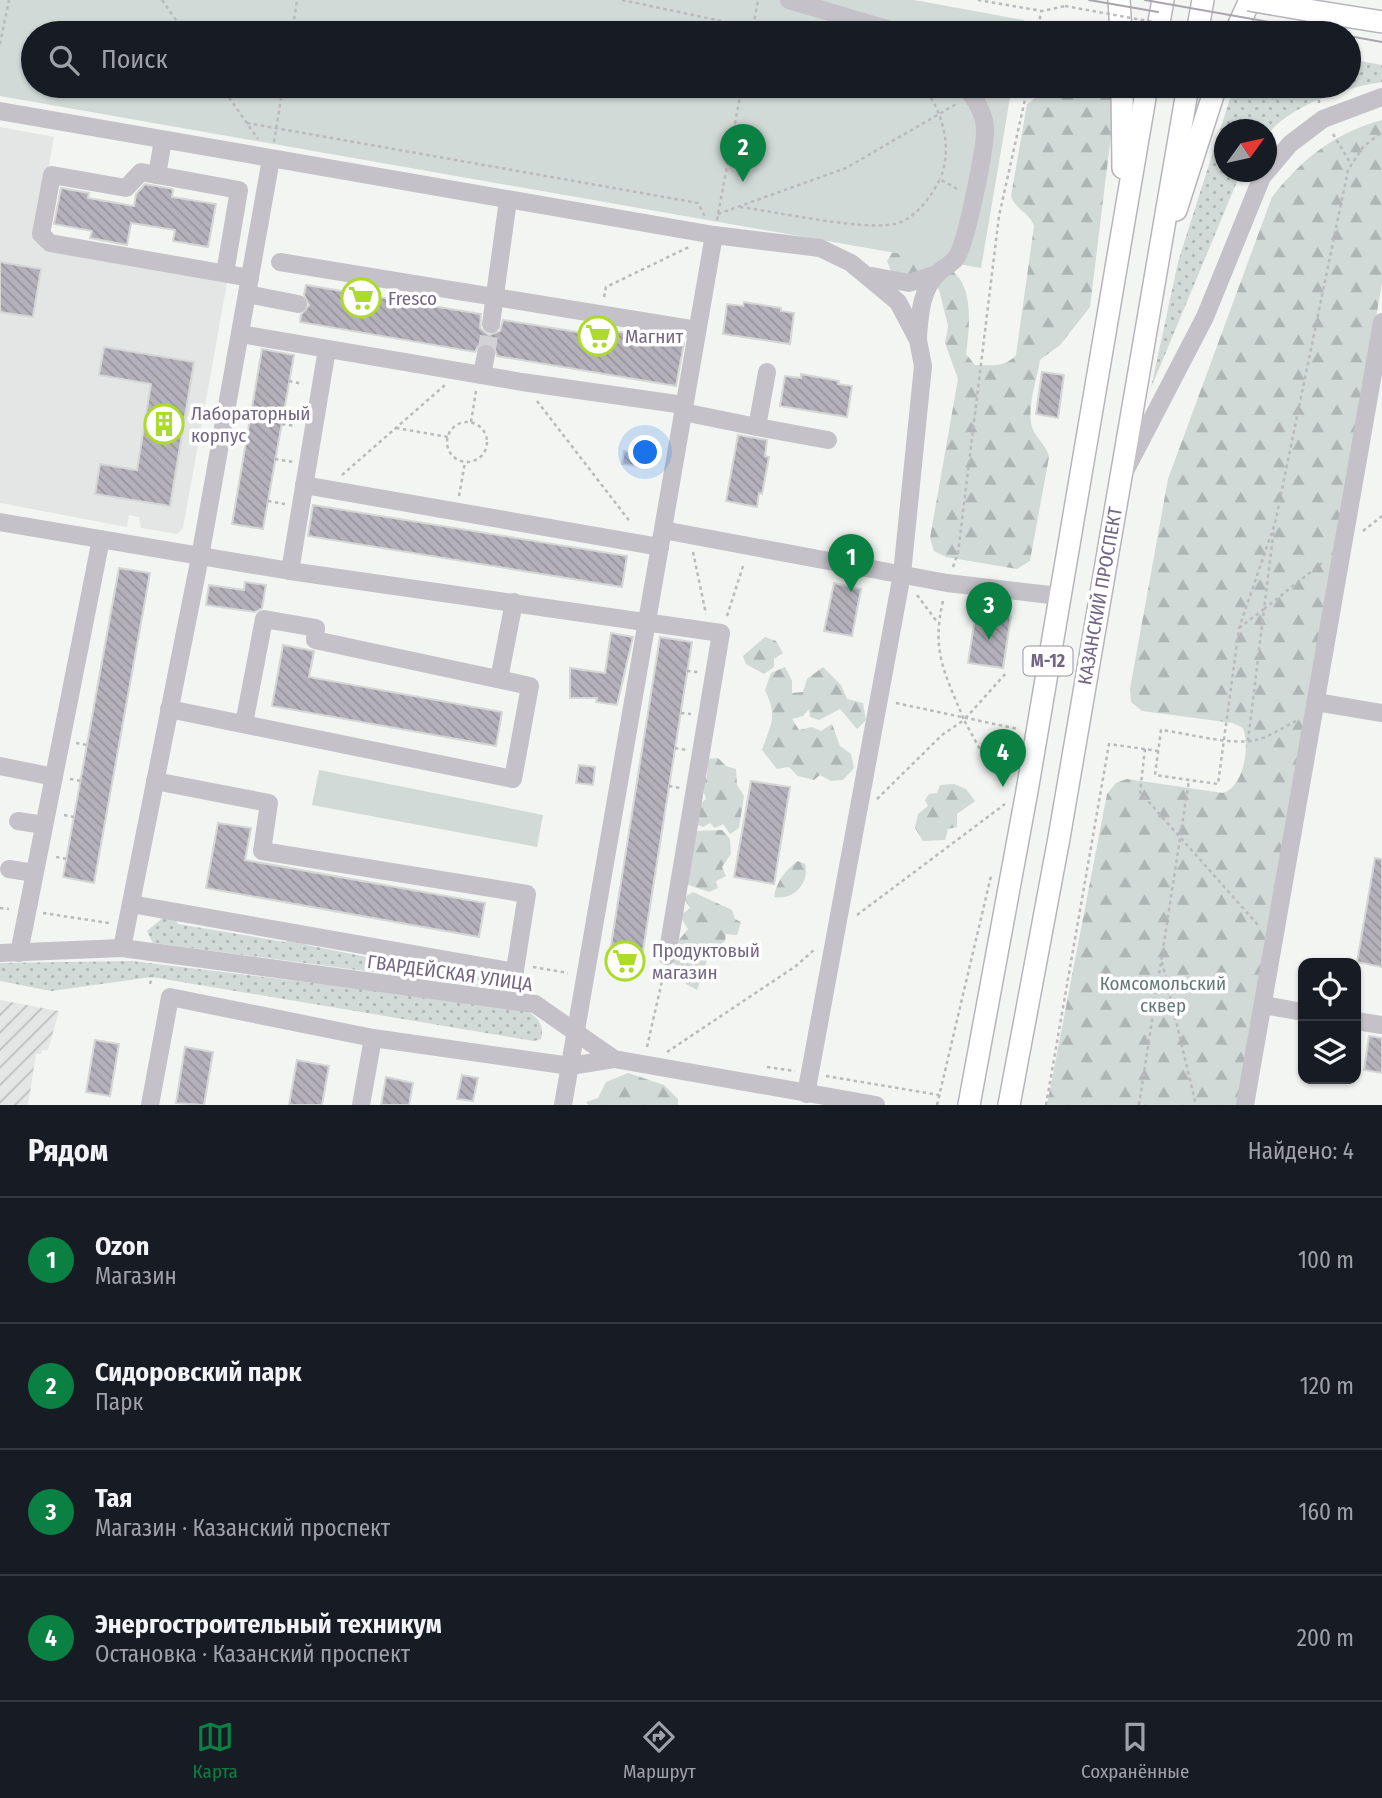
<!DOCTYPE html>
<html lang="ru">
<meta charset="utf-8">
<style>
:root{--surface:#171b24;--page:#20242c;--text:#f1f3f6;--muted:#9ea1a6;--line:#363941;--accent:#0b8043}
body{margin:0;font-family:"Fira Sans Condensed",sans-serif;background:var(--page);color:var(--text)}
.controls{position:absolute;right:21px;bottom:21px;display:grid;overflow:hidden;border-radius:14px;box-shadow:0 2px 5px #0004}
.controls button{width:63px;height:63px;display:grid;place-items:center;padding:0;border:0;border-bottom:2px solid var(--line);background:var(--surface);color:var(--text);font:35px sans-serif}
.compass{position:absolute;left:1214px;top:119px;width:63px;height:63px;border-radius:50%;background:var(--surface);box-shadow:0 2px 5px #0004;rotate:57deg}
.you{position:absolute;left:646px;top:453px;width:24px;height:24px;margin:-18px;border:5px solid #fff;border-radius:50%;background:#1a73e8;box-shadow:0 0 0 10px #1a73e833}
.badge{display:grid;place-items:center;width:46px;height:46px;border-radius:50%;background:var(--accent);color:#fff;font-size:23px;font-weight:700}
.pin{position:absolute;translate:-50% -58px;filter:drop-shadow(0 2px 4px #0008)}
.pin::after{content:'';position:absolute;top:37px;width:24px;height:21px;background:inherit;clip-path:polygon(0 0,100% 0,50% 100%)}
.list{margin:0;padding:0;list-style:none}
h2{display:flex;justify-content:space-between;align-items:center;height:91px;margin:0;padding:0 28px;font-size:30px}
h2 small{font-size:23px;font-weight:400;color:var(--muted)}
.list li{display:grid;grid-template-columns:46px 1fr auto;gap:21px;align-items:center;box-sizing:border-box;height:126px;padding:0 28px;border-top:2px solid var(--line)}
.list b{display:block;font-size:26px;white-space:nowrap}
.list p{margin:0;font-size:23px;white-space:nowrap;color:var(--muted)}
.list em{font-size:23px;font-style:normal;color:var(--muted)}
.icon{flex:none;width:38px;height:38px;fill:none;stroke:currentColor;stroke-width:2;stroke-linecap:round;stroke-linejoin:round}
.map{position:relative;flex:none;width:1382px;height:1105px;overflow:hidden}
.search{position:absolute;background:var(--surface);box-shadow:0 2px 5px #0004;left:21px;right:21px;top:21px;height:77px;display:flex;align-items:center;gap:18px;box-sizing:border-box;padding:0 24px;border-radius:38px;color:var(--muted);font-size:26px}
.sheet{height:595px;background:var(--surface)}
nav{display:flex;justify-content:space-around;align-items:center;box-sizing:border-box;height:98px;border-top:2px solid var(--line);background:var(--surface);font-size:19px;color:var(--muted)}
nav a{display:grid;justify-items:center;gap:4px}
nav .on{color:var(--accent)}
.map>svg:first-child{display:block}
.built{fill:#e4e6e5}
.industrial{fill:url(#industrial-furrows)}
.grass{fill:url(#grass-dots)}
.forest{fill:url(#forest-firs)}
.park{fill:#d1dad7}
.building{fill:url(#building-back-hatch);stroke:#d4d7d5;stroke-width:2}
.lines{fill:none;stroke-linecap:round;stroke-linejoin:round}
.minor-tunnel{stroke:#d2d1d6;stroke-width:18;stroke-dasharray:18 9;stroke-linecap:butt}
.major-casing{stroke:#b8b4bc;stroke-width:24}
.path{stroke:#bbb9be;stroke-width:2.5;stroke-dasharray:3.5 3.5;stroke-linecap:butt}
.minor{stroke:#c4c1c8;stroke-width:18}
.major{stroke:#fff;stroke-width:21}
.tram{stroke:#a9a4ae;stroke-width:2}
.major-bridge-casing{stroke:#b8b4bc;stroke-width:24;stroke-linecap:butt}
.path-bridge{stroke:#bbb9be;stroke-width:2.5;stroke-dasharray:3.5 3.5;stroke-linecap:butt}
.major-bridge{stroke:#fff;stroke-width:21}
.labels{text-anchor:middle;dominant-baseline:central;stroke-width:7;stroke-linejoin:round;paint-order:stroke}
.shield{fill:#fff;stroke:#9d94a8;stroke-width:2}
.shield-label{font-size:18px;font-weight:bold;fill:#736682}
.poi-label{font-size:19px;fill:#736682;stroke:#fff;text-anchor:start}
.street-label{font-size:19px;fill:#736682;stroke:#fff}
.park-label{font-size:19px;fill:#647976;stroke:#fff}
</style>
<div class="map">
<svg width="1382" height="1105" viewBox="0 0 1382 1105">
<defs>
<pattern id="industrial-furrows" width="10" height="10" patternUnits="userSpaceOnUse" patternTransform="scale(1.75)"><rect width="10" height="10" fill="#e4e6e5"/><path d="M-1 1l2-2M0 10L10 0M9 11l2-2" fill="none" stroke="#bdbebf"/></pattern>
<pattern id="grass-dots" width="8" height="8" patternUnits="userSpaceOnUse" patternTransform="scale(1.75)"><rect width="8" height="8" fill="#d1dad7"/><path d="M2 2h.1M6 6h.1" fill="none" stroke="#aeb5b4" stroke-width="1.8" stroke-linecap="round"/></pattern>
<pattern id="forest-firs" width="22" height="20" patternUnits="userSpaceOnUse" patternTransform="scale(1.75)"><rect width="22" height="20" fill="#d1dad7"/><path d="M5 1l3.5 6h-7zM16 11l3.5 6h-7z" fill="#aeb5b4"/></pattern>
<pattern id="building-back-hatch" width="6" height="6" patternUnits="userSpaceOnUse" patternTransform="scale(1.75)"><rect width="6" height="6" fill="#b5b1bb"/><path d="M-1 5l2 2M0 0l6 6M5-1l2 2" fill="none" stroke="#98949d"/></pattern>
</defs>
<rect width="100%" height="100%" fill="#f2f5f2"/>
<polygon class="built" points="0,127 54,137 36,236 44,250 227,283 183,528 177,534 141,528 139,517 129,515 127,527 0,503"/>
<polygon class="industrial" points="0,1000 59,1011 48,1050 42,1050 41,1054 36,1054 28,1105 0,1105"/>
<g class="grass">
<path d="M1349,59L1382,65V82C1344,88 1292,104 1267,135L1266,130H1224V172H1241L1151,388L1178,262L1234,86H1349Z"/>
<polygon points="165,916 175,918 178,924 285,942 291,937 302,938 307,945 407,965 416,958 498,980 493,988 153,943 147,931"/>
<path d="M132,961L521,1008C534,1014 546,1023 541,1039L534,1041L152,977L51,991L0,981V963Z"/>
</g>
<g class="forest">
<path d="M1069,86H1117L1090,307L1060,345L1040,360C1037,378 1028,404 1031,423C1033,437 1046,443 1049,457L1030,561L1017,569L946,557L934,551L930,538L958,379L945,343L948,326L939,290L929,279L891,271L887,261L894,250L931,251C940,260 951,268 959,278C973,297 969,332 966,354L975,365C991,365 1005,368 1016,355L1034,226C1029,212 1015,209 1011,196L1027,104L1037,97Z"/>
<path d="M1382,120V283L1239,1105H1047L1107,794L1116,783L1127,779L1223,793C1244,787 1250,747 1243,728L1233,723L1142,711L1131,702L1130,689L1168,479L1272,197C1302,159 1334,133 1382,120Z"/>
<polygon points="765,637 776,641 783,653 774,659 774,667 764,674 746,664 743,656"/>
<path d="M785,667L792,681V693L803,692L807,679L823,667L841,685L847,699L863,703L866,720L857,729L840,709L819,720L810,717L809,709L803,716L792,719L799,730L812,727L821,731L832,724L840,746L851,754L854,768L843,780L831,781L820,775L814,780L798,776L789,767L777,769L762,750C771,723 778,718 765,690L771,673Z"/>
<polygon points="718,758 726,766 736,769 737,785 744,796 739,828 730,834 723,824 715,828 710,823 703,827 693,823 700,804 706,799 701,784 707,777 708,759"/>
<polygon points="954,784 966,789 975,801 957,814 957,827 948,829 945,840 923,841 915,828 918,814 928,806 925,800 929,794 937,793 940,785"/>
<polygon points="722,830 730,839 731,854 722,867 726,876 716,881 718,888 709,892 686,884 696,831"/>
<path d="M798,861L805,864C810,883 793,901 774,897C776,882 786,869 798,861Z"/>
<polygon points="693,892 732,910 735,919 741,922 737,935 726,934 725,941 712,950 702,944 701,951 707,960 697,990 686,984 684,972 671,961 675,945 688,929 680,916 690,908 684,898"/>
<polygon points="628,1073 664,1085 678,1099 678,1105 588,1105 586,1102 598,1098 606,1082"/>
</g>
<g class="park">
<polygon points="0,0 914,0 1024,20 1021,33 33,33 33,86 1012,86 981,268 0,96"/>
<polygon points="319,770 543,815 537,847 312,805"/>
</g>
<g class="building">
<polygon points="145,184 173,189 172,197 216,204 208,247 173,241 175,230 131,223 127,245 90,238 92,231 54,224 61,188 89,193 88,198 134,206 136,194"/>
<polygon points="0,262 41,269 33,317 0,312"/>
<polygon points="306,285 481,314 480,328 489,335 500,331 503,320 602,336 603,329 684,343 676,386 497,356 494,346 487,343 478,346 475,352 300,322 301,315 309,305 304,295"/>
<polygon points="744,302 781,308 781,311 794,313 790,344 723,334 727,304 743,306"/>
<polygon points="104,347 194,362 170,506 95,494 100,464 137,470 151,384 99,375"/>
<polygon points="262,349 294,355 263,529 232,524"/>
<polygon points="1042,372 1064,375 1058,418 1036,414"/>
<polygon points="801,374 839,381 838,384 852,386 847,417 780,406 785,376 801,378"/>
<polygon points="738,435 767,440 765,456 769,457 762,494 759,493 757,507 726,501"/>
<polygon points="624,451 649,455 647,468 622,464"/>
<polygon points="313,505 627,556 622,587 308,536"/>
<polygon points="119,568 150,573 94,883 63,877"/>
<polygon points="245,582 266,585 262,608 255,612 206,605 209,585 244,590"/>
<polygon points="834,583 861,589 852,636 824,631"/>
<polygon points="976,611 1011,616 1003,668 968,663"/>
<polygon points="611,633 633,637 617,705 596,702 597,698 570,698 570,668 605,673"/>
<polygon points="660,637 692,642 641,963 609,958"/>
<polygon points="283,645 314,651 309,677 502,712 496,746 272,706"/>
<polygon points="579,765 595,767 593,785 576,783"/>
<polygon points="751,781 790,787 774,884 734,877"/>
<polygon points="218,823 251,828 245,860 485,903 479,937 206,888"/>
<polygon points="1375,858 1382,859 1382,967 1357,962"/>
<polygon points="1369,1036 1382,1038 1382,1073 1364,1070"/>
<polygon points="95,1040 119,1044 110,1096 86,1092"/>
<polygon points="185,1047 213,1052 204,1105 176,1103"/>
<polygon points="297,1060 329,1066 322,1105 289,1105"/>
<polygon points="462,1075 478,1078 473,1101 457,1099"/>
<polygon points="386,1077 413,1083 409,1105 381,1105"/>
</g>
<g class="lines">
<polyline class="minor-tunnel" points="486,354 491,324"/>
<g class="major-casing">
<g id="major">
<polyline points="1119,0 1121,33"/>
<polyline points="1307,10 1382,22"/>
<polyline points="1157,33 1163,0"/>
<polyline points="1197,33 1203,0"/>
<polyline points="1235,33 1250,0"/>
<polyline points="1122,86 1123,168"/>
<polyline points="1176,210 1216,86"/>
<polyline points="969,1105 1027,791 1147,86"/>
<polyline points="1009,1105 1059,838 1188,86"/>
</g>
</g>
<g class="path">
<polyline points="162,0 185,33"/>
<polyline points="622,0 778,33"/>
<polyline points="978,0 1042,11 1065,6"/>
<polyline points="292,33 297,0"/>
<polyline points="752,33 758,0"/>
<polyline points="1037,33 1041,12"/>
<polyline points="0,44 9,0"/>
<polyline points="221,86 258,139"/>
<path d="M923,86C943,112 953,148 940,179"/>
<polyline points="1319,86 1319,103"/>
<polyline points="247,123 698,203 705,217"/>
<polyline points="1333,134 1351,164"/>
<polyline points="274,142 283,86"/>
<path d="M740,207C773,211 876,234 901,222C919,214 932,195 940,179L957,189"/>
<polyline points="718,214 846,168 958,103"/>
<polyline points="717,220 742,86"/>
<polyline points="604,297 606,287 689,247"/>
<polyline points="289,381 303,384"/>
<polyline points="537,401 631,523"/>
<polyline points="471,422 476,391"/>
<circle cx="467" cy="442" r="20"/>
<polyline points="282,424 296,426"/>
<polyline points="396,428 448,437"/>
<polyline points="275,459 293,462"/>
<polyline points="342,475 445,385"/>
<polyline points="459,496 465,462"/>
<polyline points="268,501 285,504"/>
<polyline points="1363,531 1382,516"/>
<polyline points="693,552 706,614"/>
<polyline points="953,567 958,553 999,216 1028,86"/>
<polyline points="917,595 938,623"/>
<path d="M943,601C931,652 945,673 964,720L1007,672"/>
<polyline points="727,616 744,563"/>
<polyline points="1239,628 1264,609 1274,529"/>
<polyline points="687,671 698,672"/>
<polyline points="896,703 1018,729"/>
<polyline points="681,713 691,714"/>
<path d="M1296,721C1284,727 1269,737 1256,740C1231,746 1187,733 1161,730L1155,775L1218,784L1239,628L1275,523L1348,170L1363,147L1382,132"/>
<polyline points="1248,741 1264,609 1322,563"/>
<polyline points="76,743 87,745"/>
<polyline points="675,748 686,750"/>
<polyline points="1145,749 1140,792 1258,925"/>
<polyline points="70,779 81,781"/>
<polyline points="669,786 680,788"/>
<polyline points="877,799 942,735 964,720 989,766 1011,769"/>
<polyline points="64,815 74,817"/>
<polyline points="56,857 67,859"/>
<polyline points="0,908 9,909"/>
<polyline points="43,913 109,923"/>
<polyline points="857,915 1005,804"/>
<polyline points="1162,962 1196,1105"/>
<polyline points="533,967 568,973"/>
<polyline points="150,984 154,970"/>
<polyline points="647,1047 664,972"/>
<polyline points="667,1052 796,966 816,948"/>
<polyline points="767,1067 795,1071"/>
<polyline points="826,1076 939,1095"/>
<polyline points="937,1105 991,876"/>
<polyline points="1046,1105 1109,744 1158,751"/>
<polyline points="1139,1105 1189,780"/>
</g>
<g class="minor">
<polyline points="789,0 900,33"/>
<polyline points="0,111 714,235 820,248 851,263 898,302 918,340 923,366 902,574 806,1094"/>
<polyline points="157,175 163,140"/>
<polyline points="280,262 697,330"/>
<polyline points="225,273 239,190 141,172 126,188 52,175 41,234 50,243 250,278"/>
<polyline points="872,276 909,283 937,274"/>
<polyline points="247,294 298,304"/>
<polyline points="491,324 508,200"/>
<polyline points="240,334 522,382 684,405"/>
<path d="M918,336C920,313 921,289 939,272C944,267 952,264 956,258C966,245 986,146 985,128C984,112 974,97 964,86"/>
<polyline points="482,375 486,354"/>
<polyline points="683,412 757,427 767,372"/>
<polyline points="757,427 828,440"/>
<polyline points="1125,471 1205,317 1262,177 1290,144 1323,119 1382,97"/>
<polyline points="304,485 660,547"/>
<polyline points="0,522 290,571 721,633 667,956"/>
<polyline points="663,530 947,583 1059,596"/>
<polyline points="290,571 327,349"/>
<polyline points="499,679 514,602"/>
<polyline points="1316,702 1382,713"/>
<polyline points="169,709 513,779 530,686 315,640 316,628 264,619 244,724"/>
<polyline points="0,766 54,777"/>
<polyline points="155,781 269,803 262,851 527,894 510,1001"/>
<polyline points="18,821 44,825"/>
<polyline points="9,869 34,873"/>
<polyline points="131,904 515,972"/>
<polyline points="122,948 200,557 271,159"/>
<polyline points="0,953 122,948 535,1004 614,1059 876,1105"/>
<polyline points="19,953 101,539"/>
<polyline points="1263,1005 1303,1012"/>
<polyline points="1356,1021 1382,1025"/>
<polyline points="150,1105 170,997 373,1038 570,1066 614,1059"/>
<polyline points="361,1105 373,1038"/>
<polyline points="563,1105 714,235"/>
<polyline points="1245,1105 1382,322"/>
</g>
<use href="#major" class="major"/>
<g class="tram">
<polyline points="1089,0 1158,12"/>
<polyline points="1145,0 1331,33"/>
<polyline points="1349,36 1382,42"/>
</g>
<g class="major-bridge-casing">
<polyline id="major-bridge" points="1249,0 1307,10"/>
</g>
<polyline class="path-bridge" points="1065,6 1214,33"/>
<use href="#major-bridge" class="major-bridge"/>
</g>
<defs>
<g id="supermarket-ring" transform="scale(2.0125)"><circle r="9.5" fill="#fff" stroke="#acdb2c" stroke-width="1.5"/><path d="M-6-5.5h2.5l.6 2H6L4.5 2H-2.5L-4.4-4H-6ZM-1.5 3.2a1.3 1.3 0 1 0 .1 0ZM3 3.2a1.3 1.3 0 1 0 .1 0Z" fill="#acdb2c"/></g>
<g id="building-ring" transform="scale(2.0125)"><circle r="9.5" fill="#fff" stroke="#acdb2c" stroke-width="1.5"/><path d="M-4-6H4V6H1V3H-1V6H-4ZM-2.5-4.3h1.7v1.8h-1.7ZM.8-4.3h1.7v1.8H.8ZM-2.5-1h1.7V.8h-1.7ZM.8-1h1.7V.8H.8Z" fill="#acdb2c"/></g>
</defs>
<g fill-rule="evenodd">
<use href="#supermarket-ring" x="361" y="298"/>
<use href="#supermarket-ring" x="598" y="336"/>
<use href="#building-ring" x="164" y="424"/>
<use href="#supermarket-ring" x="625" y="961"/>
</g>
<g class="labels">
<rect class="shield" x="1023.5" y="646.5" width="49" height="29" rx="5"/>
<g class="shield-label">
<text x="1048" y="661">М-12</text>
</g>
<g class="poi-label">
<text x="388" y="298">Fresco</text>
<text x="625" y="336">Магнит</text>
<text x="191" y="413">Лабораторный<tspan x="191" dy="22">корпус</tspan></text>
<text x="652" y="950">Продуктовый<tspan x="652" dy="22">магазин</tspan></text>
</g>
<g class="street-label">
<text transform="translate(1100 596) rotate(-80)">КАЗАНСКИЙ ПРОСПЕКТ</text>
<text transform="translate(450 973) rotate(8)">ГВАРДЕЙСКАЯ УЛИЦА</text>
</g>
<g class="park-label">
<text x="1163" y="983">Комсомольский<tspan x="1163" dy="22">сквер</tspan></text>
</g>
</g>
</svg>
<div class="controls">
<button><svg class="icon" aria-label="locate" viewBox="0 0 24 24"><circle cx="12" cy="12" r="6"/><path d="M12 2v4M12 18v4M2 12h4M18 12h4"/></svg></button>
<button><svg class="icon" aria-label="layers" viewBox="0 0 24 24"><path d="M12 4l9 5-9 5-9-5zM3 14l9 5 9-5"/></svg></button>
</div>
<svg class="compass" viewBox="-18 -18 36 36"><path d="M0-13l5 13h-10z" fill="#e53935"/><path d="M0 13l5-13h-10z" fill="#9ea1a6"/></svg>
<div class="you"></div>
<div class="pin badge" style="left:851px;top:592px">1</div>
<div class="pin badge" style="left:743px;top:182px">2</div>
<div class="pin badge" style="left:989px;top:640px">3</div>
<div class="pin badge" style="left:1003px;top:787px">4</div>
<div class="search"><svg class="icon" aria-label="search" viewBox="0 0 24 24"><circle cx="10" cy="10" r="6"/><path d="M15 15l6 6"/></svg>Поиск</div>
</div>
<section class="sheet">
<h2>Рядом<small>Найдено: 4</small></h2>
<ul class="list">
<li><span class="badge">1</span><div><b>Ozon</b><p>Магазин</p></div><em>100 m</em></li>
<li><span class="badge">2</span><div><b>Сидоровский парк</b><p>Парк</p></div><em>120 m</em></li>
<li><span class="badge">3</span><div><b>Тая</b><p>Магазин · Казанский проспект</p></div><em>160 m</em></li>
<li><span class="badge">4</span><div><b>Энергостроительный техникум</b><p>Остановка · Казанский проспект</p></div><em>200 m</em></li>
</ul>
</section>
<nav>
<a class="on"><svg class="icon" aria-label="map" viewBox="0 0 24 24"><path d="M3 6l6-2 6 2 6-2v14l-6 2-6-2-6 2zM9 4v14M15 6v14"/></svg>Карта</a>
<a><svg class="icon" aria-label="directions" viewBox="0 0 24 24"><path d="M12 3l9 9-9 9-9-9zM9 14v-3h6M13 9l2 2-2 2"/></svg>Маршрут</a>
<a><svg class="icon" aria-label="saved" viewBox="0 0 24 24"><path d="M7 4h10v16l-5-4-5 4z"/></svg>Сохранённые</a>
</nav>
